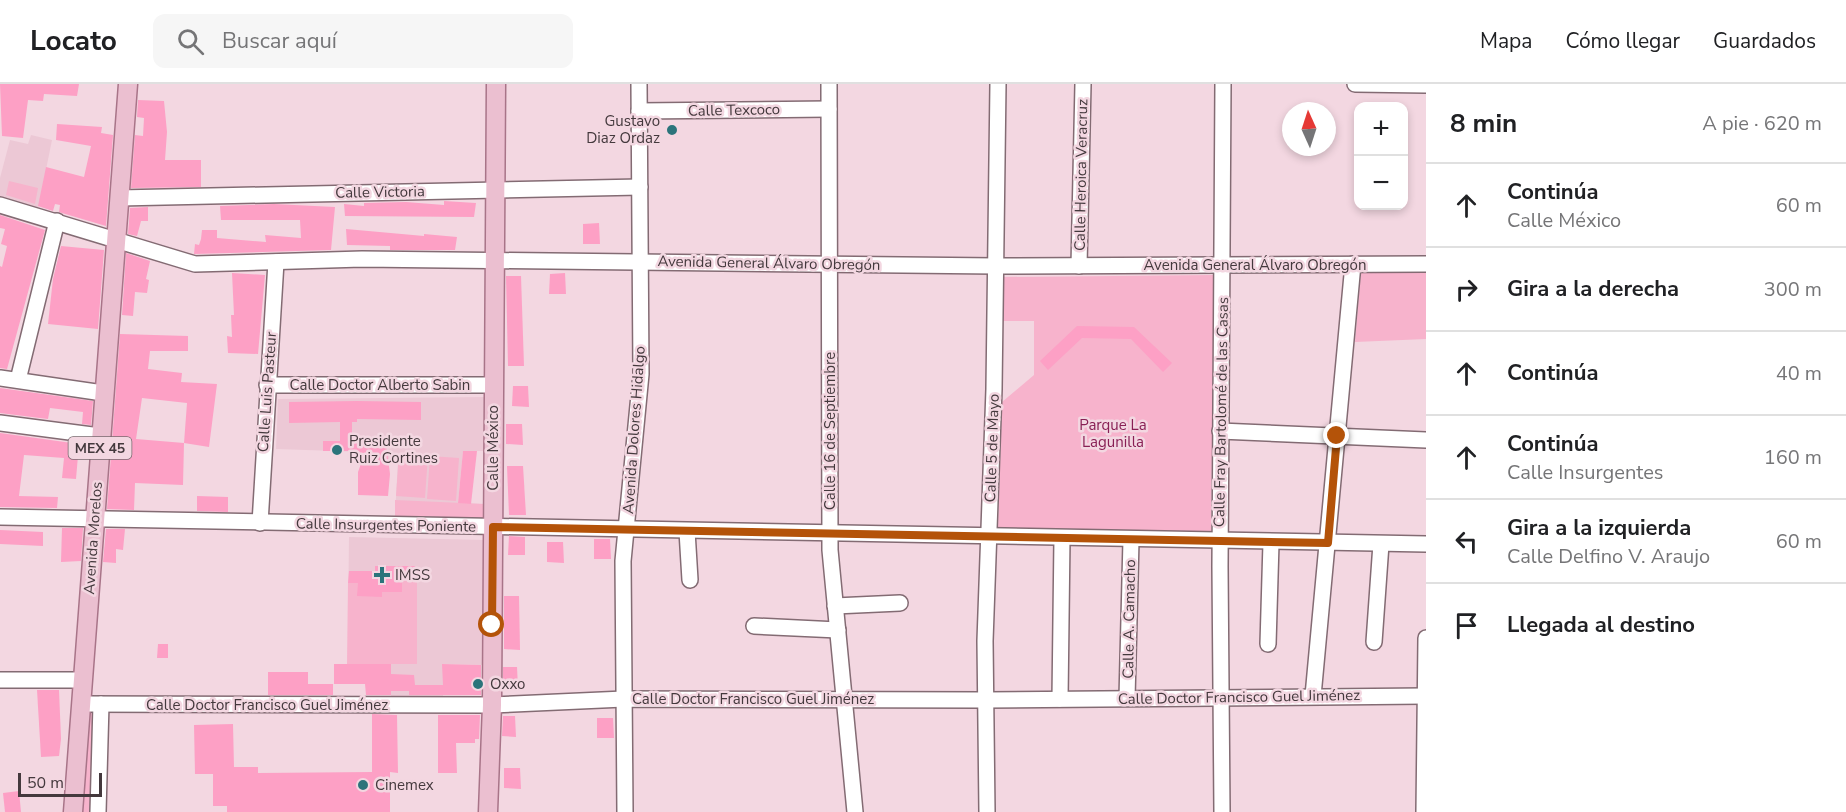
<!DOCTYPE html>
<html lang="es">
<meta charset="utf-8">
<style>
:root{--surface:#fff;--page:#f6f6f6;--text:#202124;--muted:#757577;--line:#e0e0e0}
body{margin:0;font-family:"Nunito Sans",sans-serif;background:var(--page);color:var(--text)}
.controls{position:absolute;right:18px;top:18px;display:grid;overflow:hidden;border-radius:12px;box-shadow:0 3px 9px #0003}
.controls button{width:54px;height:54px;display:grid;place-items:center;padding:0;border:0;border-bottom:2px solid var(--line);background:var(--surface);color:var(--text);font:30px sans-serif}
.compass{position:absolute;left:1282px;top:18px;width:54px;height:54px;border-radius:50%;background:var(--surface);box-shadow:0 3px 9px #0003;rotate:357deg}
.scale{position:absolute;left:18px;bottom:15px;width:84px;box-sizing:border-box;padding-left:6px;border:3px solid #44393d;border-top:0;font-size:16px;line-height:21px;white-space:nowrap;color:#44393d;-webkit-text-stroke:4px #f3d7e1;paint-order:stroke}
.stop{position:absolute;width:18px;height:18px;margin:-14px;border:4px solid #b45309;border-radius:50%;background:#fff}
.stop.end{background:#b45309;border-color:#fff;box-shadow:0 2px 6px #0008}
.list{margin:0;padding:0;list-style:none}
h2{display:flex;justify-content:space-between;align-items:center;height:78px;margin:0;padding:0 24px;font-size:26px}
h2 small{font-size:20px;font-weight:400;color:var(--muted)}
.list li{display:grid;grid-template-columns:39px 1fr auto;gap:18px;align-items:center;box-sizing:border-box;height:84px;padding:0 24px;border-top:2px solid var(--line)}
.list b{display:block;font-size:22px;white-space:nowrap}
.list p{margin:0;font-size:20px;white-space:nowrap;color:var(--muted)}
.list em{font-size:20px;font-style:normal;color:var(--muted)}
.icon{flex:none;width:33px;height:33px;fill:none;stroke:currentColor;stroke-width:2;stroke-linecap:round;stroke-linejoin:round}
.map{position:relative;flex:none;width:1426px;height:728px;overflow:hidden}
header{display:flex;align-items:center;gap:36px;box-sizing:border-box;height:84px;padding:0 30px;background:var(--surface);border-bottom:2px solid var(--line)}
header strong{font-size:28px}
nav{display:flex;gap:33px;margin-inline-start:auto;font-size:21px}
.search{width:420px;height:54px;background:var(--page);display:flex;align-items:center;gap:15px;box-sizing:border-box;padding:0 21px;border-radius:12px;color:var(--muted);font-size:22px}
main{display:flex}
aside{flex:1;background:var(--surface)}
.map>svg:first-child{display:block}
.built{fill:#ecc8d5}
.green{fill:#f7b3cc}
.building{fill:#fda0c5;fill-rule:evenodd}
.lines{fill:none;stroke-linecap:round;stroke-linejoin:round}
.minor-casing{stroke:#836b73;stroke-width:18}
.major-casing{stroke:#a87488;stroke-width:21}
.minor{stroke:#fff;stroke-width:15}
.major{stroke:#ebbfd0;stroke-width:18}
.route{stroke:#b45309;stroke-width:8}
.poi-dot{fill:#2b747b;stroke:#f3d7e1;stroke-width:2}
.labels{text-anchor:middle;dominant-baseline:central;stroke-width:5;stroke-linejoin:round;paint-order:stroke}
.shield{fill:#f3d7e1;stroke:#78686e;stroke-width:1.5}
.shield-label{font-size:14px;font-weight:bold;fill:#44393d}
.street-label{font-size:15px;fill:#44393d;stroke:#f3d7e1}
.poi-label{font-size:15px;fill:#44393d;stroke:#f3d7e1;text-anchor:start}
.park-label{font-size:15px;fill:#892055;stroke:#f3d7e1}
</style>
<header>
<strong>Locato</strong>
<div class="search"><svg class="icon" aria-label="search" viewBox="0 0 24 24"><circle cx="10" cy="10" r="6"/><path d="M15 15l6 6"/></svg>Buscar aquí</div>
<nav><a>Mapa</a><a>Cómo llegar</a><a>Guardados</a></nav>
</header>
<main>
<div class="map">
<svg width="1426" height="728" viewBox="0 0 1426 728">
<rect width="100%" height="100%" fill="#f3d7e1"/>
<g class="built">
<polygon points="31,51 52,56 38,125 0,115 0,94 10,56 28,60"/>
<polygon points="486,313 484,367 463,367 458,419 484,420 484,434 395,432 398,377 386,376 365,368 276,365 278,315"/>
<polygon points="349,453 485,456 484,581 443,580 443,612 391,612 391,580 417,580 348,536"/>
</g>
<g class="green">
<polygon points="9,97 38,104 35,120 6,111"/>
<polygon points="1426,186 1426,255 1355,258 1361,187"/>
<polygon points="1214,191 1211,449 998,446 1002,318 1034,291 1034,237 1003,237 1004,193"/>
<polygon points="399,369 428,371 425,414 396,412"/>
<polygon points="430,372 459,374 456,417 427,415"/>
<polygon points="395,416 484,420 484,434 395,432"/>
<polygon points="402,494 417,494 417,580 347,580 348,499 358,499 358,512 382,508"/>
<polygon points="82,620 106,621 99,728 75,728"/>
</g>
<g class="building">
<polygon points="0,0 79,0 77,12 44,10 43,17 28,16 23,54 2,52"/>
<polygon points="138,16 164,17 167,48 165,76 201,76 201,103 131,104 135,51 143,52 144,34 137,33"/>
<polygon points="57,40 102,43 101,49 113,51 106,142 62,129 59,128 60,121 55,120 53,127 38,122 46,83 84,93 91,62 56,56"/>
<polygon points="444,117 476,119 474,133 345,132 344,120 364,122 364,119 406,118 444,121"/>
<polygon points="274,120 335,123 331,166 194,170 195,160 199,161 201,155 202,146 217,146 217,154 266,158 265,151 301,154 300,136 221,136 220,122"/>
<polygon points="148,123 148,137 141,137 137,152 128,150 130,124"/>
<polygon points="0,131 45,146 7,285 0,284 0,182 2,183 7,162 1,160 5,145 0,144"/>
<polygon points="599,139 600,160 583,160 583,140"/>
<polygon points="346,145 424,152 424,150 457,153 455,166 390,166 390,162 347,161"/>
<polygon points="61,162 104,166 98,245 48,240 53,195"/>
<polygon points="126,169 150,177 146,195 149,196 147,209 135,208 133,232 122,231"/>
<polygon points="232,189 265,191 258,270 228,269 227,252 232,253 231,231 234,231"/>
<polygon points="565,189 566,210 549,210 550,190"/>
<polygon points="506,192 521,192 524,282 508,282"/>
<polygon points="1077,242 1134,243 1172,279 1163,288 1131,255 1082,254 1048,286 1040,277"/>
<path d="M120,250L188,252V267H150L148,285L182,289L181,298L217,300L209,363L184,359L183,401L135,399L134,426L107,425ZM142,314L187,319L184,359L136,355Z"/>
<polygon points="513,302 528,302 529,323 512,322"/>
<polygon points="0,304 93,317 91,341 82,340 83,328 50,324 48,335 0,329"/>
<polygon points="357,317 421,318 421,336 357,335 357,338 352,338 352,357 386,359 390,390 388,412 358,411 358,388 362,377 348,376 348,367 323,367 323,357 340,357 340,338 289,339 289,318"/>
<polygon points="506,340 522,340 523,361 506,360"/>
<polygon points="0,349 79,360 76,395 62,394 64,374 24,371 19,412 58,413 57,424 0,423"/>
<polygon points="463,367 477,367 471,420 458,419"/>
<polygon points="507,382 523,382 526,431 509,431"/>
<polygon points="197,412 228,413 228,428 197,427"/>
<polygon points="62,444 83,444 81,477 61,478"/>
<polygon points="106,445 125,445 123,466 116,465 116,479 103,478"/>
<polygon points="0,446 43,448 43,462 0,460"/>
<polygon points="509,452 525,453 525,471 508,471"/>
<polygon points="594,455 610,455 611,475 594,475"/>
<polygon points="547,458 563,458 564,479 547,478"/>
<polygon points="375,482 415,482 416,494 402,494 402,508 382,508 382,513 357,512 358,499 348,499 349,487 375,487"/>
<polygon points="504,512 519,512 520,566 504,565"/>
<polygon points="158,560 168,560 168,574 157,574"/>
<polygon points="334,580 391,580 391,590 414,591 415,601 443,601 442,580 481,581 481,611 409,611 409,607 391,607 391,611 366,611 365,600 334,600"/>
<polygon points="503,583 517,583 518,604 503,603"/>
<polygon points="268,588 308,588 308,600 333,600 333,611 268,611"/>
<polygon points="37,606 59,606 61,655 59,672 41,673"/>
<polygon points="372,630 397,631 398,689 390,688 390,728 227,728 227,722 213,722 213,690 195,690 194,641 233,640 234,683 258,683 258,689 372,688"/>
<polygon points="438,631 480,631 479,655 475,655 475,659 456,659 457,689 438,689"/>
<polygon points="503,632 515,632 516,653 502,652"/>
<polygon points="597,634 613,634 614,654 597,654"/>
<polygon points="504,684 520,684 521,705 504,704"/>
<polygon points="19,707 21,728 5,728 3,709"/>
</g>
<g class="lines">
<g class="minor-casing">
<g id="minor">
<polyline points="829,0 830,466 855,728"/>
<polyline points="1355,0 1426,1"/>
<polyline points="639,27 829,25"/>
<polyline points="119,114 640,103"/>
<polyline points="0,121 195,180 362,175 996,182 1426,180"/>
<polyline points="1079,182 1083,0"/>
<polyline points="0,294 103,309"/>
<polyline points="18,296 57,137"/>
<polyline points="267,301 494,301"/>
<polyline points="0,339 100,352"/>
<polyline points="1220,347 1426,356"/>
<polyline points="0,433 1426,460"/>
<polyline points="260,439 276,178"/>
<polyline points="687,447 690,496"/>
<polyline points="835,522 900,519"/>
<polyline points="754,542 838,546"/>
<polyline points="1374,558 1381,460"/>
<polyline points="1268,560 1271,459"/>
<polyline points="0,596 83,596"/>
<polyline points="1313,612 1353,180"/>
<polyline points="1127,614 1131,456"/>
<polyline points="1060,615 1062,454"/>
<polyline points="82,620 492,621 624,615 986,616 1425,612"/>
<polyline points="98,728 101,620"/>
<polyline points="625,728 623,477 641,290 639,0"/>
<polyline points="987,728 985,557 994,305 998,0"/>
<polyline points="1222,728 1220,483 1223,0"/>
<polyline points="1424,728 1426,554"/>
</g>
</g>
<g class="major-casing">
<g id="major">
<polyline points="73,728 128,0"/>
<polyline points="488,728 492,621 496,0"/>
</g>
</g>
<use href="#minor" class="minor"/>
<use href="#major" class="major"/>
</g>
<g class="lines">
<polyline class="route" points="492,541 493,443 1328,459 1337,352"/>
</g>
<g class="poi-dot">
<circle cx="672" cy="46" r="6"/>
<circle cx="337" cy="366" r="6"/>
<path d="M379 482h6v6h6v6h-6v6h-6v-6h-6v-6h6z"/>
<circle cx="478" cy="600" r="6"/>
<circle cx="363" cy="701" r="6"/>
</g>
<g class="labels">
<rect class="shield" x="68.5" y="353" width="63" height="22" rx="4.5"/>
<g class="shield-label">
<text x="100" y="364">MEX 45</text>
</g>
<g class="street-label">
<text transform="translate(734 26) rotate(-1)">Calle Texcoco</text>
<text transform="translate(1081 91) rotate(-89)">Calle Heroica Veracruz</text>
<text transform="translate(380 108) rotate(-1)">Calle Victoria</text>
<text transform="translate(769 179) rotate(1)">Avenida General Álvaro Obregón</text>
<text x="1255" y="181">Avenida General Álvaro Obregón</text>
<text x="380" y="301">Calle Doctor Alberto Sabin</text>
<text transform="translate(267 308) rotate(-86)">Calle Luis Pasteur</text>
<text transform="translate(1221 328) rotate(-89)">Calle Fray Bartolomé de las Casas</text>
<text transform="translate(634 346) rotate(-86)">Avenida Dolores Hidalgo</text>
<text transform="translate(830 347) rotate(-90)">Calle 16 de Septiembre</text>
<text transform="translate(493 364) rotate(-90)">Calle México</text>
<text transform="translate(992 364) rotate(-88)">Calle 5 de Mayo</text>
<text transform="translate(386 441) rotate(1)">Calle Insurgentes Poniente</text>
<text transform="translate(93 454) rotate(-86)">Avenida Morelos</text>
<text transform="translate(1129 535) rotate(-89)">Calle A. Camacho</text>
<text transform="translate(1239 613) rotate(-1)">Calle Doctor Francisco Guel Jiménez</text>
<text x="753" y="615">Calle Doctor Francisco Guel Jiménez</text>
<text x="267" y="621">Calle Doctor Francisco Guel Jiménez</text>
</g>
<g class="poi-label">
<text x="660" y="37" text-anchor="end">Gustavo<tspan x="660" dy="17">Diaz Ordaz</tspan></text>
<text x="349" y="357">Presidente<tspan x="349" dy="17">Ruiz Cortines</tspan></text>
<text x="395" y="491">IMSS</text>
<text x="490" y="600">Oxxo</text>
<text x="375" y="701">Cinemex</text>
</g>
<g class="park-label">
<text x="1113" y="341">Parque La<tspan x="1113" dy="17">Lagunilla</tspan></text>
</g>
</g>
</svg>
<div class="controls">
<button>+</button>
<button>−</button>
</div>
<svg class="compass" viewBox="-18 -18 36 36"><path d="M0-13l5 13h-10z" fill="#e53935"/><path d="M0 13l5-13h-10z" fill="#757577"/></svg>
<div class="scale">50 m</div>
<div class="stop" style="left:492px;top:541px"></div>
<div class="stop end" style="left:1337px;top:352px"></div>
</div>
<aside>
<h2>8 min<small>A pie · 620 m</small></h2>
<ul class="list">
<li><svg class="icon" aria-label="ahead" viewBox="0 0 24 24"><path d="M12 20V5M6 11l6-6 6 6"/></svg><div><b>Continúa</b><p>Calle México</p></div><em>60 m</em></li>
<li><svg class="icon" aria-label="right" viewBox="0 0 24 24"><path d="M7 20v-9h11M14 6l5 5-5 5"/></svg><div><b>Gira a la derecha</b></div><em>300 m</em></li>
<li><svg class="icon" aria-label="ahead" viewBox="0 0 24 24"><path d="M12 20V5M6 11l6-6 6 6"/></svg><div><b>Continúa</b></div><em>40 m</em></li>
<li><svg class="icon" aria-label="ahead" viewBox="0 0 24 24"><path d="M12 20V5M6 11l6-6 6 6"/></svg><div><b>Continúa</b><p>Calle Insurgentes</p></div><em>160 m</em></li>
<li><svg class="icon" aria-label="left" viewBox="0 0 24 24"><path d="M17 20v-9H6M10 6l-5 5 5 5"/></svg><div><b>Gira a la izquierda</b><p>Calle Delfino V. Araujo</p></div><em>60 m</em></li>
<li><svg class="icon" aria-label="arrive" viewBox="0 0 24 24"><path d="M6 21V4h12l-3 4 3 4H6"/></svg><div><b>Llegada al destino</b></div></li>
</ul>
</aside>
</main>
